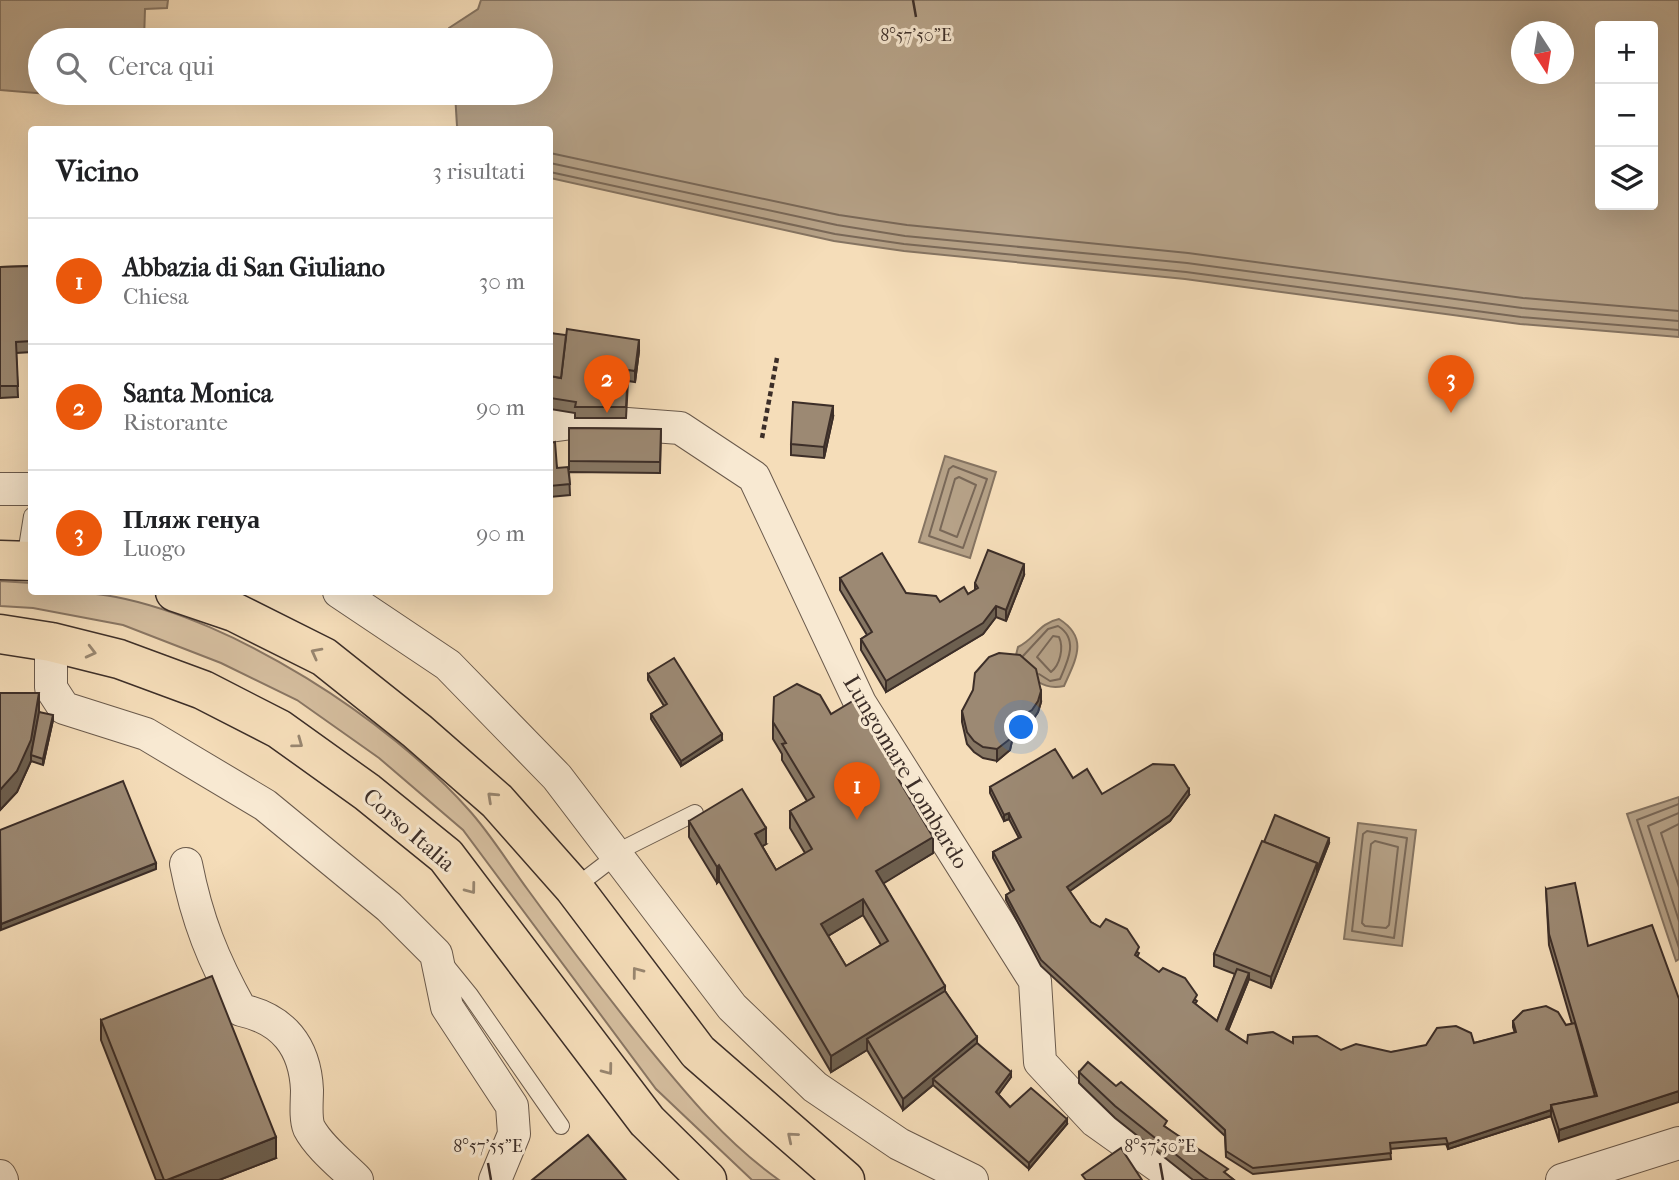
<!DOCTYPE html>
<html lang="it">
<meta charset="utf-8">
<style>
:root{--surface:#fff;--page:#f6f6f6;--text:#202124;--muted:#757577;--line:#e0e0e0;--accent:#ea580c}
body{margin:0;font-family:"IM FELL French Canon",serif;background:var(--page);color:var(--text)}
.controls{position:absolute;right:21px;top:21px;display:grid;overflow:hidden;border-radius:7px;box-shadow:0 7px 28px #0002}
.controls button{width:63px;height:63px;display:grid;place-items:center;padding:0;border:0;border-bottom:2px solid var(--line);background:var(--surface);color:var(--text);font:35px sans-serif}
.compass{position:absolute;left:1511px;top:21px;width:63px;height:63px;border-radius:50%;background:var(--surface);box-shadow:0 7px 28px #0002;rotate:168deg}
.you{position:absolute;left:1022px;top:728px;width:24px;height:24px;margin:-18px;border:5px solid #fff;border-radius:50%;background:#1a73e8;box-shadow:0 0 0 10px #1a73e833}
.badge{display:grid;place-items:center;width:46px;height:46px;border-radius:50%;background:var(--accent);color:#fff;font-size:23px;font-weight:700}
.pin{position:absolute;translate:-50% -58px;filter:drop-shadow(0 2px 4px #0008)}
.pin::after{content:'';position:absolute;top:37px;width:24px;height:21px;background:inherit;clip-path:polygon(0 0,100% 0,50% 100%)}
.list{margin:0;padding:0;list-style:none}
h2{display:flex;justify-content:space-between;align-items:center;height:91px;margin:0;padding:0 28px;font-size:30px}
h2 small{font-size:23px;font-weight:400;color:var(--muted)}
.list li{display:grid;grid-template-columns:46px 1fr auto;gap:21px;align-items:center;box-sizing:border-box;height:126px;padding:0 28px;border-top:2px solid var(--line)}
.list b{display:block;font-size:26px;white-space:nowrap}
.list p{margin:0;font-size:23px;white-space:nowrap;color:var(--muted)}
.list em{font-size:23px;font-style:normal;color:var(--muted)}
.icon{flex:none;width:38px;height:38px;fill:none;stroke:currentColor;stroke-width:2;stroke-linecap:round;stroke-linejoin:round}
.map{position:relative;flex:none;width:1679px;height:1180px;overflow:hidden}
.search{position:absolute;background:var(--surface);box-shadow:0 7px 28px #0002;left:28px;top:28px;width:525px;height:77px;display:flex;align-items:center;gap:18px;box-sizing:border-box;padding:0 24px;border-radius:38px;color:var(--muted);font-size:26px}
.panel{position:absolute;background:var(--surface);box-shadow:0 7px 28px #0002;left:28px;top:126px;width:525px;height:469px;border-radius:7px}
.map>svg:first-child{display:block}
.green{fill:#d6bfa0;stroke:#897664;stroke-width:2}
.water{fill:#b6a288;stroke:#857462;stroke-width:2;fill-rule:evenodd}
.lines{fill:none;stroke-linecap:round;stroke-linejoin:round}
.shore{stroke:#796858;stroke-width:2}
.lane-casing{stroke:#6a5a4c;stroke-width:18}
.street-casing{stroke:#6a5a4c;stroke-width:34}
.primary-casing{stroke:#3c2e28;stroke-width:41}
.path{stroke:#3c2e28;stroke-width:4.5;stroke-dasharray:5 3.5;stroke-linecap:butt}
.lane{stroke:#f8e9d2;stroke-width:16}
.street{stroke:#f8e9d2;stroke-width:32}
.primary{stroke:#f5ddb9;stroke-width:38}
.wall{fill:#867663;stroke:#3c2e28;stroke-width:2;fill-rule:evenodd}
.shaded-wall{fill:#6d6050;stroke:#3c2e28;stroke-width:2}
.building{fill:#9c8973;stroke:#3c2e28;stroke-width:2;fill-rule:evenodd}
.oneway{stroke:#988670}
.ticks{fill:none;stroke:#3c2e28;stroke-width:2.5}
.labels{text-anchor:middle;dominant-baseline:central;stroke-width:6;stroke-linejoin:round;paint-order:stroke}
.street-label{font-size:23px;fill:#3c2e28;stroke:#f8e9d2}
.ticks-label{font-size:18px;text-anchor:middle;fill:#3c2e28;stroke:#f8e9d2;stroke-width:6;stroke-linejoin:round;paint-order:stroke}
</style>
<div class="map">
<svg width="1679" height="1180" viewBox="0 0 1679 1180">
<rect width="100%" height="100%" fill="#f5ddb9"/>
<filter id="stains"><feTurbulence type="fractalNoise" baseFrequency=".00286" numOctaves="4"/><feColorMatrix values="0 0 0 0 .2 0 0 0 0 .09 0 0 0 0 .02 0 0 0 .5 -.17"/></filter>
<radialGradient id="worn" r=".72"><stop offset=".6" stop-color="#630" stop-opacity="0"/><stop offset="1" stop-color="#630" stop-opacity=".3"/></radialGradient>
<path class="green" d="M0,581L31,583L32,592C60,592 87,591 116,597C234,620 388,719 468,809C490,833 508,863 528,890C565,941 603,991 643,1041C684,1091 725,1142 779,1180H752L656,1089L463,830L379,758L297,700L221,663L123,625L33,608L0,606Z"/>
<g class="water">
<polygon points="0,0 168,0 167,8 145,9 144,40 40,40 40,93 144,93 144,102 0,90"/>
<path d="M481,0H1679V337L1520,324L1185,279L904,251L834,241L550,178V130H462L457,126L455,93H541V40H449V28L478,9ZM1653,26V205H1600V26ZM1522,32H1564V74H1522Z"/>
<polygon points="945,456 996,472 970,558 919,542"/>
<path d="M1059,619C1089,638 1076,659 1064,686C1038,691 1031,675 1016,655L1018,647C1035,639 1039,623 1059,619Z"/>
<polygon points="1679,797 1679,959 1676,961 1627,814"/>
<polygon points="1358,823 1416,830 1402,946 1344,939"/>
</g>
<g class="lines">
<g class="shore">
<polyline points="550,153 839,215 907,225 1188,253 1523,298 1679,311"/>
<polyline points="550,163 837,225 905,236 1187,263 1522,308 1679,321"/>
<polyline points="550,172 835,234 904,244 1186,272 1521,317 1679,330"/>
<polygon points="953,466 987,479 963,548 929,536 949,469"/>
<polygon points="959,477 976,485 957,537 940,530 955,479"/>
<path d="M1053,636L1059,637C1064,648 1060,665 1051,672L1037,657Z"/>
<path d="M1023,656L1048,629L1058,626C1079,639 1068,661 1060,679L1050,681L1039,674"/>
<polyline points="1679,804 1637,820 1679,948"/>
<polyline points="1679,813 1648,826 1679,921"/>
<polyline points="1679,824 1661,833 1679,887"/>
<polygon points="1367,831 1407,838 1394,938 1352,931 1363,834"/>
<polygon points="1375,841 1398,847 1389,925 1386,928 1365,926 1362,923 1371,844"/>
</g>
<g class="lane-casing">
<g id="lane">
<polyline points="25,560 32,516"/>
<polyline points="574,888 629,846 695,813"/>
<polyline points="444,963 470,995 561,1126"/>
</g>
</g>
<g class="street-casing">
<g id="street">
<polyline points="550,426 587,421 680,428 754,477 860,703 1035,981 1040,1062 1095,1121 1178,1180"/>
<polyline points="0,489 32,489"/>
<polyline points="339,592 448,665 557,777 732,1007 815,1087 899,1144 972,1180"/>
<polyline points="51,642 51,688 64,708 146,734 265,805 389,907 436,954 447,1007 512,1106 514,1134 495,1180"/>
<path d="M186,864C197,920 213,960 241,1010C283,1019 305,1046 307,1090C307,1101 305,1118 309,1128C319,1147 342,1165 357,1180"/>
<polyline points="0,1176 2,1180"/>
<polyline points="1562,1180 1679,1143"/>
</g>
</g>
<g class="primary-casing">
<g id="primary">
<polyline points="0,560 32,561"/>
<polyline points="175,592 234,612 324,657 417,731 497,801 574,888 698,1052 845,1180"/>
<polyline points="0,634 51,642 119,659 203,690 279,729 367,792 446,856 647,1121 707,1180"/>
</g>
</g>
<polyline class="path" points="762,438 777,358"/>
<use href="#lane" class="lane"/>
<use href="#street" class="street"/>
<use href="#primary" class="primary"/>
</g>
<g class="wall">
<polygon points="32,266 32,352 16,353 18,397 0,398 0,267"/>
<polygon points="550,333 639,351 635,382 628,381 626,418 575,418 575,413 550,409"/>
<polygon points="833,417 824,458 791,455 791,444"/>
<polygon points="569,428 661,429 660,473 569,472 570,495 550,497 550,443 557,468 569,469"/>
<polygon points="1024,575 1006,621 996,617 983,634 886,692 861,650 861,639 867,635 840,590 840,578 906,593 940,602 968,594 975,590 975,583"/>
<polygon points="648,674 722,740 681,766 651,719 651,714 664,706 648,680"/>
<polygon points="0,693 39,712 53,720 43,765 31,761 17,792 0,810"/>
<polygon points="1041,702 1038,712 1032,721 1014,732 1010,750 997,761 983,758 974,752 967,744 962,722 962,711"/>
<path d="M831,714L901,784L933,853L883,883L945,991L977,1043L1011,1077L998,1094L1010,1107L1067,1124L1029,1169L933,1085L903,1110L867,1050L831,1072L719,881L717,883L689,837V821L766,844L762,846L776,870L805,853L790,828V811L807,801L782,760V754L773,739V722ZM863,915L881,945L846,966L828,936Z"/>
<polygon points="1073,778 1102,794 1189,795 1170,821 1069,891 1091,922 1139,953 1137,957 1197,1001 1195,1004 1217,1021 1235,974 1214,966 1214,954 1264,842 1329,843 1271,988 1249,979 1228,1031 1247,1043 1293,1043 1341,1050 1391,1052 1474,1043 1515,1033 1513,1027 1513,1021 1566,1025 1572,1024 1549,945 1546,889 1588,946 1679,999 1559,1141 1551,1116 1448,1149 1446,1144 1390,1149 1391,1159 1253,1174 1226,1157 1225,1136 1041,966 1006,900 1006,895 1011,892 993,858 993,852 1019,838 1009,819 1004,821 990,793 990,787"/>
<polygon points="101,1020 276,1158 219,1180 156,1180 101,1040"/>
<polygon points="1079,1072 1167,1128 1234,1180 1193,1180 1115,1118 1079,1083"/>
</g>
<g class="shaded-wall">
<polygon points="639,340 639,351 635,382 635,371"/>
<polygon points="833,406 833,417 824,458 824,447"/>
<polygon points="1024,564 1024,575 1006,621 1006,610"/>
<polygon points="996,606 996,617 983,634 886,692 886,681"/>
<polygon points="1041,691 1041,702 1038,712 1032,721 1014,732 1010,750 997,761 997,749 1014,721"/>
<polygon points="39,693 39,714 31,755 31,761 17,792 0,810 0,790"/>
<polygon points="53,715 53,720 43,765 43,759"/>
<polygon points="722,734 722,740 681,766 681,761"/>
<polygon points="1189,789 1189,795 1170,821 1067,893 1067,887"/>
<polygon points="1009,813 1009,819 1004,821 1004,815"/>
<polygon points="766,828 766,844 755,851 755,834"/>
<polygon points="933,837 933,853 876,888 876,871"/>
<polygon points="1329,838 1329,843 1317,874 1317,869"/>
<polygon points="156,863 156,869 1,930 1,924"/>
<polygon points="1317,863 1317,874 1271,988 1271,977"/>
<polygon points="719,865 719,881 717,883 717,867"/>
<polygon points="863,899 863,915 821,940 821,924"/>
<polygon points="1249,973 1249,979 1226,1035 1226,1029"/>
<polygon points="945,986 945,1002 867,1039 867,1050 831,1072 831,1056"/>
<polygon points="977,1037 977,1048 933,1079 933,1085 903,1110 903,1099"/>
<polygon points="1011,1072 1011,1077 996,1098 996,1092"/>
<polygon points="1679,1091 1679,1102 1559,1141 1559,1130"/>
<polygon points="1551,1110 1551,1116 1448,1149 1448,1144"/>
<polygon points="1067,1119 1067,1124 1029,1169 1029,1163"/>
<polygon points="276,1137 276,1158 219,1180 167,1180"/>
</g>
<g class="building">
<polygon points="32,266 32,341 16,342 18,386 0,386 0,267"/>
<polygon points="567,329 639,340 635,371 628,370 626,407 575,407 576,402 550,398 550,376 561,378"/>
<polygon points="550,333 566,335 561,378 550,376"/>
<polygon points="793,402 833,406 824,447 791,444"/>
<polygon points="569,428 661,429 660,462 569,461"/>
<polygon points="555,442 557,468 568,467 570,484 550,486 550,443"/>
<polygon points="988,550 1024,564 1006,610 996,606 983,623 886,681 861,639 872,632 840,578 882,553 906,593 936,596 940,602 964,587 968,594 978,588 975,583"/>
<polygon points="999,653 1020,655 1036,669 1041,691 1038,701 1032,710 1014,721 1010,739 997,749 983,747 974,741 967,732 962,711 973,690 975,673 989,657"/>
<polygon points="674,658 722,734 681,761 651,714 667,704 648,674"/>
<path d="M797,684L820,695L831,714L856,699L901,774L897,777L933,837L876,871L945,986L831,1056L719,865L717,867L689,821L742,789L766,828L755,834L776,870L812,849L790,811L814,797L782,744L786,743L773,722L774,697ZM863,899L888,941L846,966L821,924Z"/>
<polygon points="0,693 39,693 31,740 17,771 0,790"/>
<polygon points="39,712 53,715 43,759 31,755"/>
<polygon points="1055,749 1073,778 1087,769 1102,794 1153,764 1174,765 1189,789 1170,815 1067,887 1091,922 1100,927 1106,919 1127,929 1139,947 1135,955 1159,972 1163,968 1185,978 1197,995 1193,1002 1217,1021 1237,969 1249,973 1226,1029 1247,1043 1248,1035 1273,1032 1293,1043 1293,1037 1317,1036 1341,1050 1356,1044 1391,1052 1426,1045 1437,1028 1456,1026 1471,1033 1474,1043 1516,1032 1513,1021 1523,1011 1546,1006 1558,1012 1566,1025 1575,1023 1595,1096 1551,1105 1551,1110 1448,1144 1446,1138 1390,1143 1391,1153 1253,1168 1226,1151 1225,1130 1041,960 1006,895 1014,890 993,852 1021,837 1009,813 1004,815 990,787"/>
<polygon points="123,781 156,863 1,924 0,830"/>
<polygon points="1275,815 1329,838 1317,869 1317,863 1264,842"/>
<polygon points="1262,841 1317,863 1271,977 1214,954"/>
<polygon points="1575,883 1588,946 1652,925 1679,999 1679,1091 1559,1130 1551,1105 1597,1096 1549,934 1546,889"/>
<polygon points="212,976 276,1137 167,1180 164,1180 101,1020"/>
<polygon points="945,991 977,1037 903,1099 867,1039"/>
<polygon points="977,1043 1011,1072 996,1092 1010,1107 1031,1088 1067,1119 1029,1163 933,1079"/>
<polygon points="1088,1062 1116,1086 1121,1082 1167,1121 1164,1126 1228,1169 1224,1172 1234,1180 1209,1180 1204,1177 1115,1106 1079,1072"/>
<polygon points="588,1135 626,1180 532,1180"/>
<polygon points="1121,1148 1142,1180 1086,1180 1082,1175"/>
</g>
<defs><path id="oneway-chevron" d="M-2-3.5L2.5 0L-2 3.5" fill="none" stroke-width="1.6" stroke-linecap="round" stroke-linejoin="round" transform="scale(1.75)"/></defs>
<g class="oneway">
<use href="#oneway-chevron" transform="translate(91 652) rotate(14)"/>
<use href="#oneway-chevron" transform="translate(316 653) rotate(-152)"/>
<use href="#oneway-chevron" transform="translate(298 743) rotate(36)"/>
<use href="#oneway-chevron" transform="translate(492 797) rotate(-137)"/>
<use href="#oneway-chevron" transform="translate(471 889) rotate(53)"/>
<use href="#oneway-chevron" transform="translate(637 972) rotate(-127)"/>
<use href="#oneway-chevron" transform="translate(608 1070) rotate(53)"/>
<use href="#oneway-chevron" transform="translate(792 1137) rotate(-140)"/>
</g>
<path class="ticks" d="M913,0L916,17M488,1163L491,1180M1160,1163L1163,1180"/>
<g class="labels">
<g class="street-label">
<text transform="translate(906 772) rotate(59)">Lungomare Lombardo</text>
<text transform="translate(409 830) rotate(41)">Corso Italia</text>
</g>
</g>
<g class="ticks-label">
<text x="916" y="41">8°57'50"E</text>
<text x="488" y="1152">8°57'55"E</text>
<text x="1160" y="1152">8°57'50"E</text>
</g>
<rect width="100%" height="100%" filter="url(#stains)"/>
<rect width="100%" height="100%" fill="url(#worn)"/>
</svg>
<div class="controls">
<button>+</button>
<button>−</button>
<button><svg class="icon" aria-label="layers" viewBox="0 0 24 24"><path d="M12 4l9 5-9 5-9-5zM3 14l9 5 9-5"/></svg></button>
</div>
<svg class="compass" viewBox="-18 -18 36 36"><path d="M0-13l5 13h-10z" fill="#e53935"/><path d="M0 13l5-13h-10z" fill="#757577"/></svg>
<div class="you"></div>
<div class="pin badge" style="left:857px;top:820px">1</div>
<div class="pin badge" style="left:607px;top:413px">2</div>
<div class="pin badge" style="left:1451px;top:413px">3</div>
<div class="search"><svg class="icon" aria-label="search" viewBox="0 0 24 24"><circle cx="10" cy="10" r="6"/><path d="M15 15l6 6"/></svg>Cerca qui</div>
<section class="panel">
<h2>Vicino<small>3 risultati</small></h2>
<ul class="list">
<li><span class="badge">1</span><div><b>Abbazia di San Giuliano</b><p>Chiesa</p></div><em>30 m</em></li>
<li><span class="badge">2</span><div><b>Santa Monica</b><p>Ristorante</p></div><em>90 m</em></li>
<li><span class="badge">3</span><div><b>Пляж генуа</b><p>Luogo</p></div><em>90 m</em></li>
</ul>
</section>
</div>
